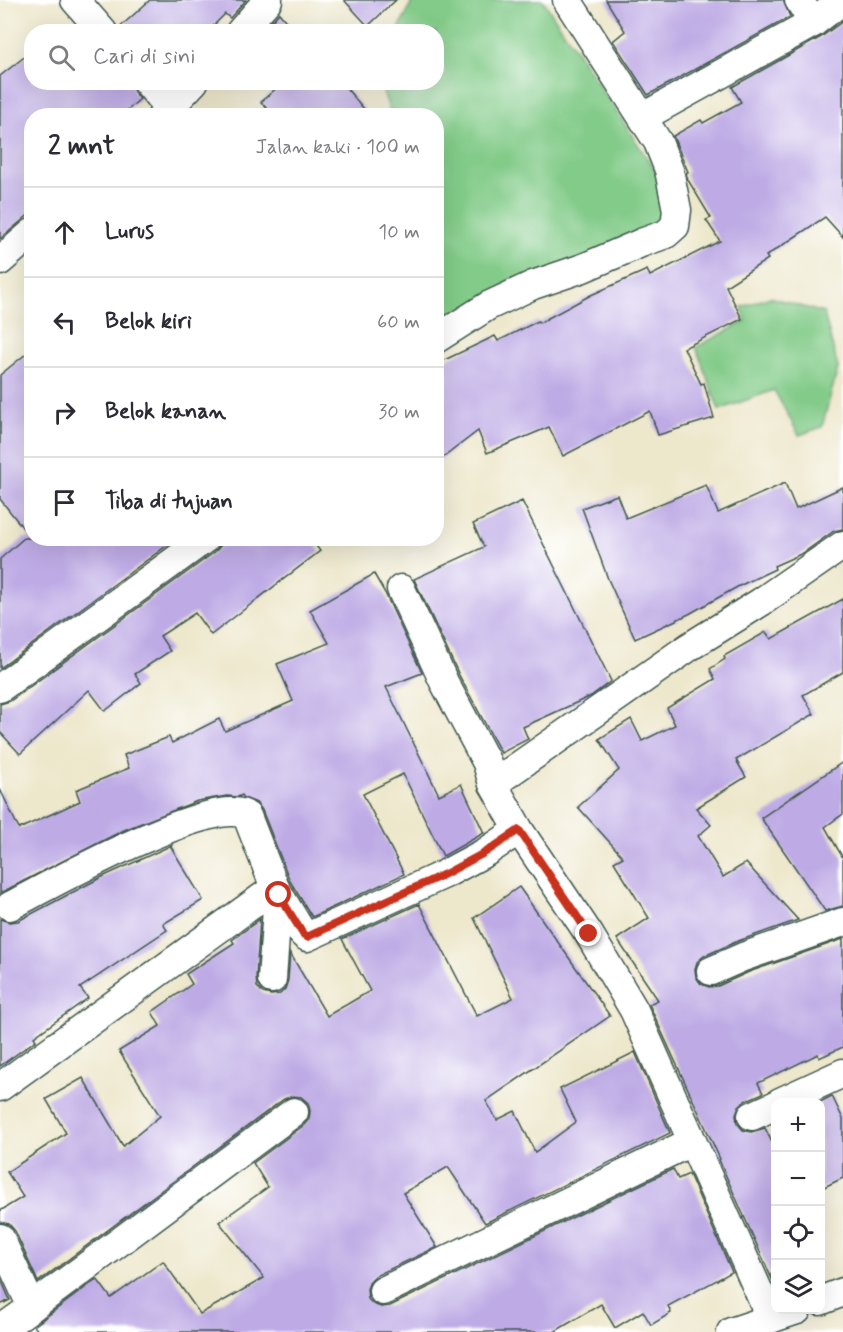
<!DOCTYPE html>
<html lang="id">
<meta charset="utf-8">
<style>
:root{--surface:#fff;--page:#f2f2f3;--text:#2b2b33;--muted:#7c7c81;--line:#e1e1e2}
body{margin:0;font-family:Mynerve,sans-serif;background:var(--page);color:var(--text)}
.controls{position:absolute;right:18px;bottom:18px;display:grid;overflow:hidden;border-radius:12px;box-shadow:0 6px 24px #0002}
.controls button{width:54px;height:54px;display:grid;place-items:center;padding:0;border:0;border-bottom:2px solid var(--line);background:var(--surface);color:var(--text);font:30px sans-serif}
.stop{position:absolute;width:18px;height:18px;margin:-14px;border:4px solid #c8321e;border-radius:50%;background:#fff}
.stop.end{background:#c8321e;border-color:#fff;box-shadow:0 2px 6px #0008}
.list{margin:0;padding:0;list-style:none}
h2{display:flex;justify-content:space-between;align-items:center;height:78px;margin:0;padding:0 24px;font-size:26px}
h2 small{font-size:20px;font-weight:400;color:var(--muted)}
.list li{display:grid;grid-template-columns:39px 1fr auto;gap:18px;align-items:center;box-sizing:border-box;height:90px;padding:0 24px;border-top:2px solid var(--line)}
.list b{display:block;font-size:22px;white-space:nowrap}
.list em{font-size:20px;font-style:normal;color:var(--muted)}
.icon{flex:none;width:33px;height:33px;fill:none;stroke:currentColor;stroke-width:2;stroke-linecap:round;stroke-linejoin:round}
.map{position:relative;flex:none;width:843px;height:1332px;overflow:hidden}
.search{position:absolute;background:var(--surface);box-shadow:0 6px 24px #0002;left:24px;top:24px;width:420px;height:66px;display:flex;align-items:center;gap:15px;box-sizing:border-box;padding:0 21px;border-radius:24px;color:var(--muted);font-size:22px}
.panel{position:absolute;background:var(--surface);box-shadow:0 6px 24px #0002;left:24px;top:108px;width:420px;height:438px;border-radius:24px}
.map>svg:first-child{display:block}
.green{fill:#82cb88;stroke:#50845e;stroke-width:1.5}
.building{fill:#beabe5}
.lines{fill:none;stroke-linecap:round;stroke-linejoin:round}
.minor-casing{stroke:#3e564b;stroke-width:31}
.minor{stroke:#fff;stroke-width:28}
.route{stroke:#c8321e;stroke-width:8}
</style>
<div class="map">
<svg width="843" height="1332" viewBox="0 0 843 1332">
<rect width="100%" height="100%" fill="#fff"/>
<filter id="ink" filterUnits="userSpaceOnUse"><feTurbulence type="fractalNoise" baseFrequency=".0167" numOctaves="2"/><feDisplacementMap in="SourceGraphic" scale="12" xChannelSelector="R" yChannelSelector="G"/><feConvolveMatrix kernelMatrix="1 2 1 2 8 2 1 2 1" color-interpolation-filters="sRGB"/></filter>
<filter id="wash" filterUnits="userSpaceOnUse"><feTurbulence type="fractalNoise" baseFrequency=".008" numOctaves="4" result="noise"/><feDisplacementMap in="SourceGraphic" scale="24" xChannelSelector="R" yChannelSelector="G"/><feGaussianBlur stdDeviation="1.35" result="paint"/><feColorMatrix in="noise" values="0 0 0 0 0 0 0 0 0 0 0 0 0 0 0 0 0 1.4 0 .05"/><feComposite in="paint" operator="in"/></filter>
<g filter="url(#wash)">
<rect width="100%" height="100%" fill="#ede7cb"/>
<g class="green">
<polygon points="413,0 543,0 668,190 673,221 519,301 437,350 436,116 391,115 380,83 436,82 436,32 398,31"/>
<polygon points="770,297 824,313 838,368 822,427 799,435 774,390 719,410 696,347 746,321 742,307"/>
</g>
<g id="blocks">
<g class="building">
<polygon points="150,0 246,0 230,18 225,14 207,32 119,32 119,28"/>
<polygon points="344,0 396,0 368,26"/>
<polygon points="606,0 783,0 790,17 648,95 613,41 625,31"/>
<polygon points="279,13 295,32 262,32"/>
<polygon points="843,21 843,237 825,217 766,256 768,259 726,286 742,319 684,348 701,384 704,383 714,418 658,435 650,411 563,456 549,427 487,453 478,431 436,463 436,364 495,336 498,341 538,321 539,323 591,295 647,270 650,276 720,241 706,220 711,218 688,180 686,173 688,172 673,136 701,120 703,123 741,102 732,87 821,37"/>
<polygon points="32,51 32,82 131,82 134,92 140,99 121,116 32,116 32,212 0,239 0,76"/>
<polygon points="283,82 341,82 370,116 274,116 261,102"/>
<polygon points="32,349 32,538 177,538 0,668 0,559 24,538 31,538 0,499 0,375"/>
<polygon points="785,483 796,509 843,487 843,529 834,531 803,553 774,566 775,569 739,586 689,614 635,639 608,579 582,508 617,495 626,518 706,485 718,513"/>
<polygon points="522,501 611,681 591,696 523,727 528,739 501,753 459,675 414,579 484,547 473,524"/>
<polygon points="222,538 310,538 320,551 211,635 195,613 160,636 170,651 135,674 141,683 105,711 89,690 20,754 0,732 0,704 10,701 216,551 221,545"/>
<polygon points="374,574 385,593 422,673 386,687 439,795 461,784 484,833 443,856 403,774 363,794 404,874 312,917 290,881 262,810 257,803 244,798 242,795 238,797 227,796 197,801 124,830 0,893 0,789 19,829 80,801 76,790 129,768 124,755 169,737 172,743 219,719 225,731 293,701 277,664 329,643 310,610"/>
<polygon points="843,599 843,672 803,695 814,714 736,760 746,777 696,808 711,825 698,836 723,877 746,863 798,920 738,941 704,956 697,962 695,969 696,977 701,984 709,987 718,986 749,972 843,939 843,1047 819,1058 818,1054 758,1083 763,1093 745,1101 739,1106 736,1114 737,1123 743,1130 751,1132 765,1128 776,1151 776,1288 719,1160 720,1159 649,1004 658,1000 617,939 649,918 614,862 623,857 578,807 619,770 599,739 631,719 642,741 675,725 667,708 715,679 710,669 725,659 724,656 766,632 771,639"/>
<polygon points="843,762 843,814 825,827 843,858 843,906 825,911 761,818"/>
<polygon points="172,845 171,847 203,900 163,924 167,930 80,988 88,998 34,1037 36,1040 0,1066 0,919 9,922 18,921 100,878"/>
<polygon points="519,887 610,1016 486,1101 497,1120 515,1111 535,1152 576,1122 560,1089 635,1052 670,1133 485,1223 448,1167 403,1193 437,1247 375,1276 370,1281 367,1289 368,1299 373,1304 381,1307 390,1306 673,1169 678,1179 689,1174 732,1272 668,1306 671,1313 651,1325 643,1311 615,1328 601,1304 554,1332 39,1332 34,1326 97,1279 111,1298 163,1261 200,1314 264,1278 219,1222 268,1187 253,1163 304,1125 309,1119 310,1111 308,1103 301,1097 293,1096 284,1099 38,1282 15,1231 9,1224 0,1222 0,1211 23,1197 7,1172 66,1133 46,1099 83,1078 123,1146 160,1116 119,1051 160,1026 152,1012 192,984 186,974 234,943 232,940 260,919 256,978 257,987 263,993 271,995 280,994 285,989 288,980 290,953 327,1016 370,991 342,939 419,904 477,1016 513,998 474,918"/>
<polygon points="832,1096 843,1119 843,1178 820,1189 820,1102"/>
<polygon points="0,1277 10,1300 0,1305"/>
</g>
</g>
</g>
<g filter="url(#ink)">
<use href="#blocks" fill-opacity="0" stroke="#3e564b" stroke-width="1.5"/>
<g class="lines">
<g class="minor-casing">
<g id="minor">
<polyline points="75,0 103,32"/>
<polyline points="799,0 813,23"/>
<polyline points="240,32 268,0"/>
<polyline points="147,82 169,109"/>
<polyline points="162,116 194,82"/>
<polyline points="643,117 813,23 843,0"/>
<polyline points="0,261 32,233"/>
<polyline points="436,339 488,306 533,285 583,268 641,243 666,234 675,226 677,210 669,170 658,142 567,0"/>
<polyline points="401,589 444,682 487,763 493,784"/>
<polyline points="0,688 206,538"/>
<path d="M10,906C44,888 218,791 247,816L275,888"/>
<polyline points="711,971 743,957 843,922"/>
<polyline points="272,979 278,895"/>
<polyline points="0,1087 275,888 303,934 307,937 445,874 486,852 519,830"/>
<polyline points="780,1102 843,1073"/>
<polyline points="752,1116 776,1105"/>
<polyline points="0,1238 32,1307 0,1330"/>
<polyline points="383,1291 691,1142"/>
<polyline points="820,1301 843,1292"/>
<polyline points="32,1307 294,1112"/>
<polyline points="771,1319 634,1010 589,934 519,830 493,784 689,647 761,602 843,545"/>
<polyline points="731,1332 797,1310"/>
</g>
</g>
<use href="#minor" class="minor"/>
</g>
</g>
<g class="lines" filter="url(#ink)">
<polyline class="route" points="279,895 303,934 307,937 445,874 486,852 519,830 589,934"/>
</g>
</svg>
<div class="controls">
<button>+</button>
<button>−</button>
<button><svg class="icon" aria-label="locate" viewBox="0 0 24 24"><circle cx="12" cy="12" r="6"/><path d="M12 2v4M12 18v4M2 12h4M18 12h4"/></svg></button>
<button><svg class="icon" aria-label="layers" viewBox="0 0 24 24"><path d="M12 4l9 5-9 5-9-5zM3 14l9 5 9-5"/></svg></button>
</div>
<div class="stop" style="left:279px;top:895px"></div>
<div class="stop end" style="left:589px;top:934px"></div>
<div class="search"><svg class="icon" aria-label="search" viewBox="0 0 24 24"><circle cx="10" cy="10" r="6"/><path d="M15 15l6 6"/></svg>Cari di sini</div>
<section class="panel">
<h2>2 mnt<small>Jalan kaki · 100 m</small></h2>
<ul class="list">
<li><svg class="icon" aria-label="ahead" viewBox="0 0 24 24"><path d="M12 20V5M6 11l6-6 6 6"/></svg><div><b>Lurus</b></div><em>10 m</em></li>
<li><svg class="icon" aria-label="left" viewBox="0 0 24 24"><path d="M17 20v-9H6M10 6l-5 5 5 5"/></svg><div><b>Belok kiri</b></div><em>60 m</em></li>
<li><svg class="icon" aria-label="right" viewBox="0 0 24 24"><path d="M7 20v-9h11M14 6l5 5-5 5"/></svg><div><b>Belok kanan</b></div><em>30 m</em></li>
<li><svg class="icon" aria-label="arrive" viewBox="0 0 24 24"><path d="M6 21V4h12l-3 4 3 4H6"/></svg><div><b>Tiba di tujuan</b></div></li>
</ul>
</section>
</div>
